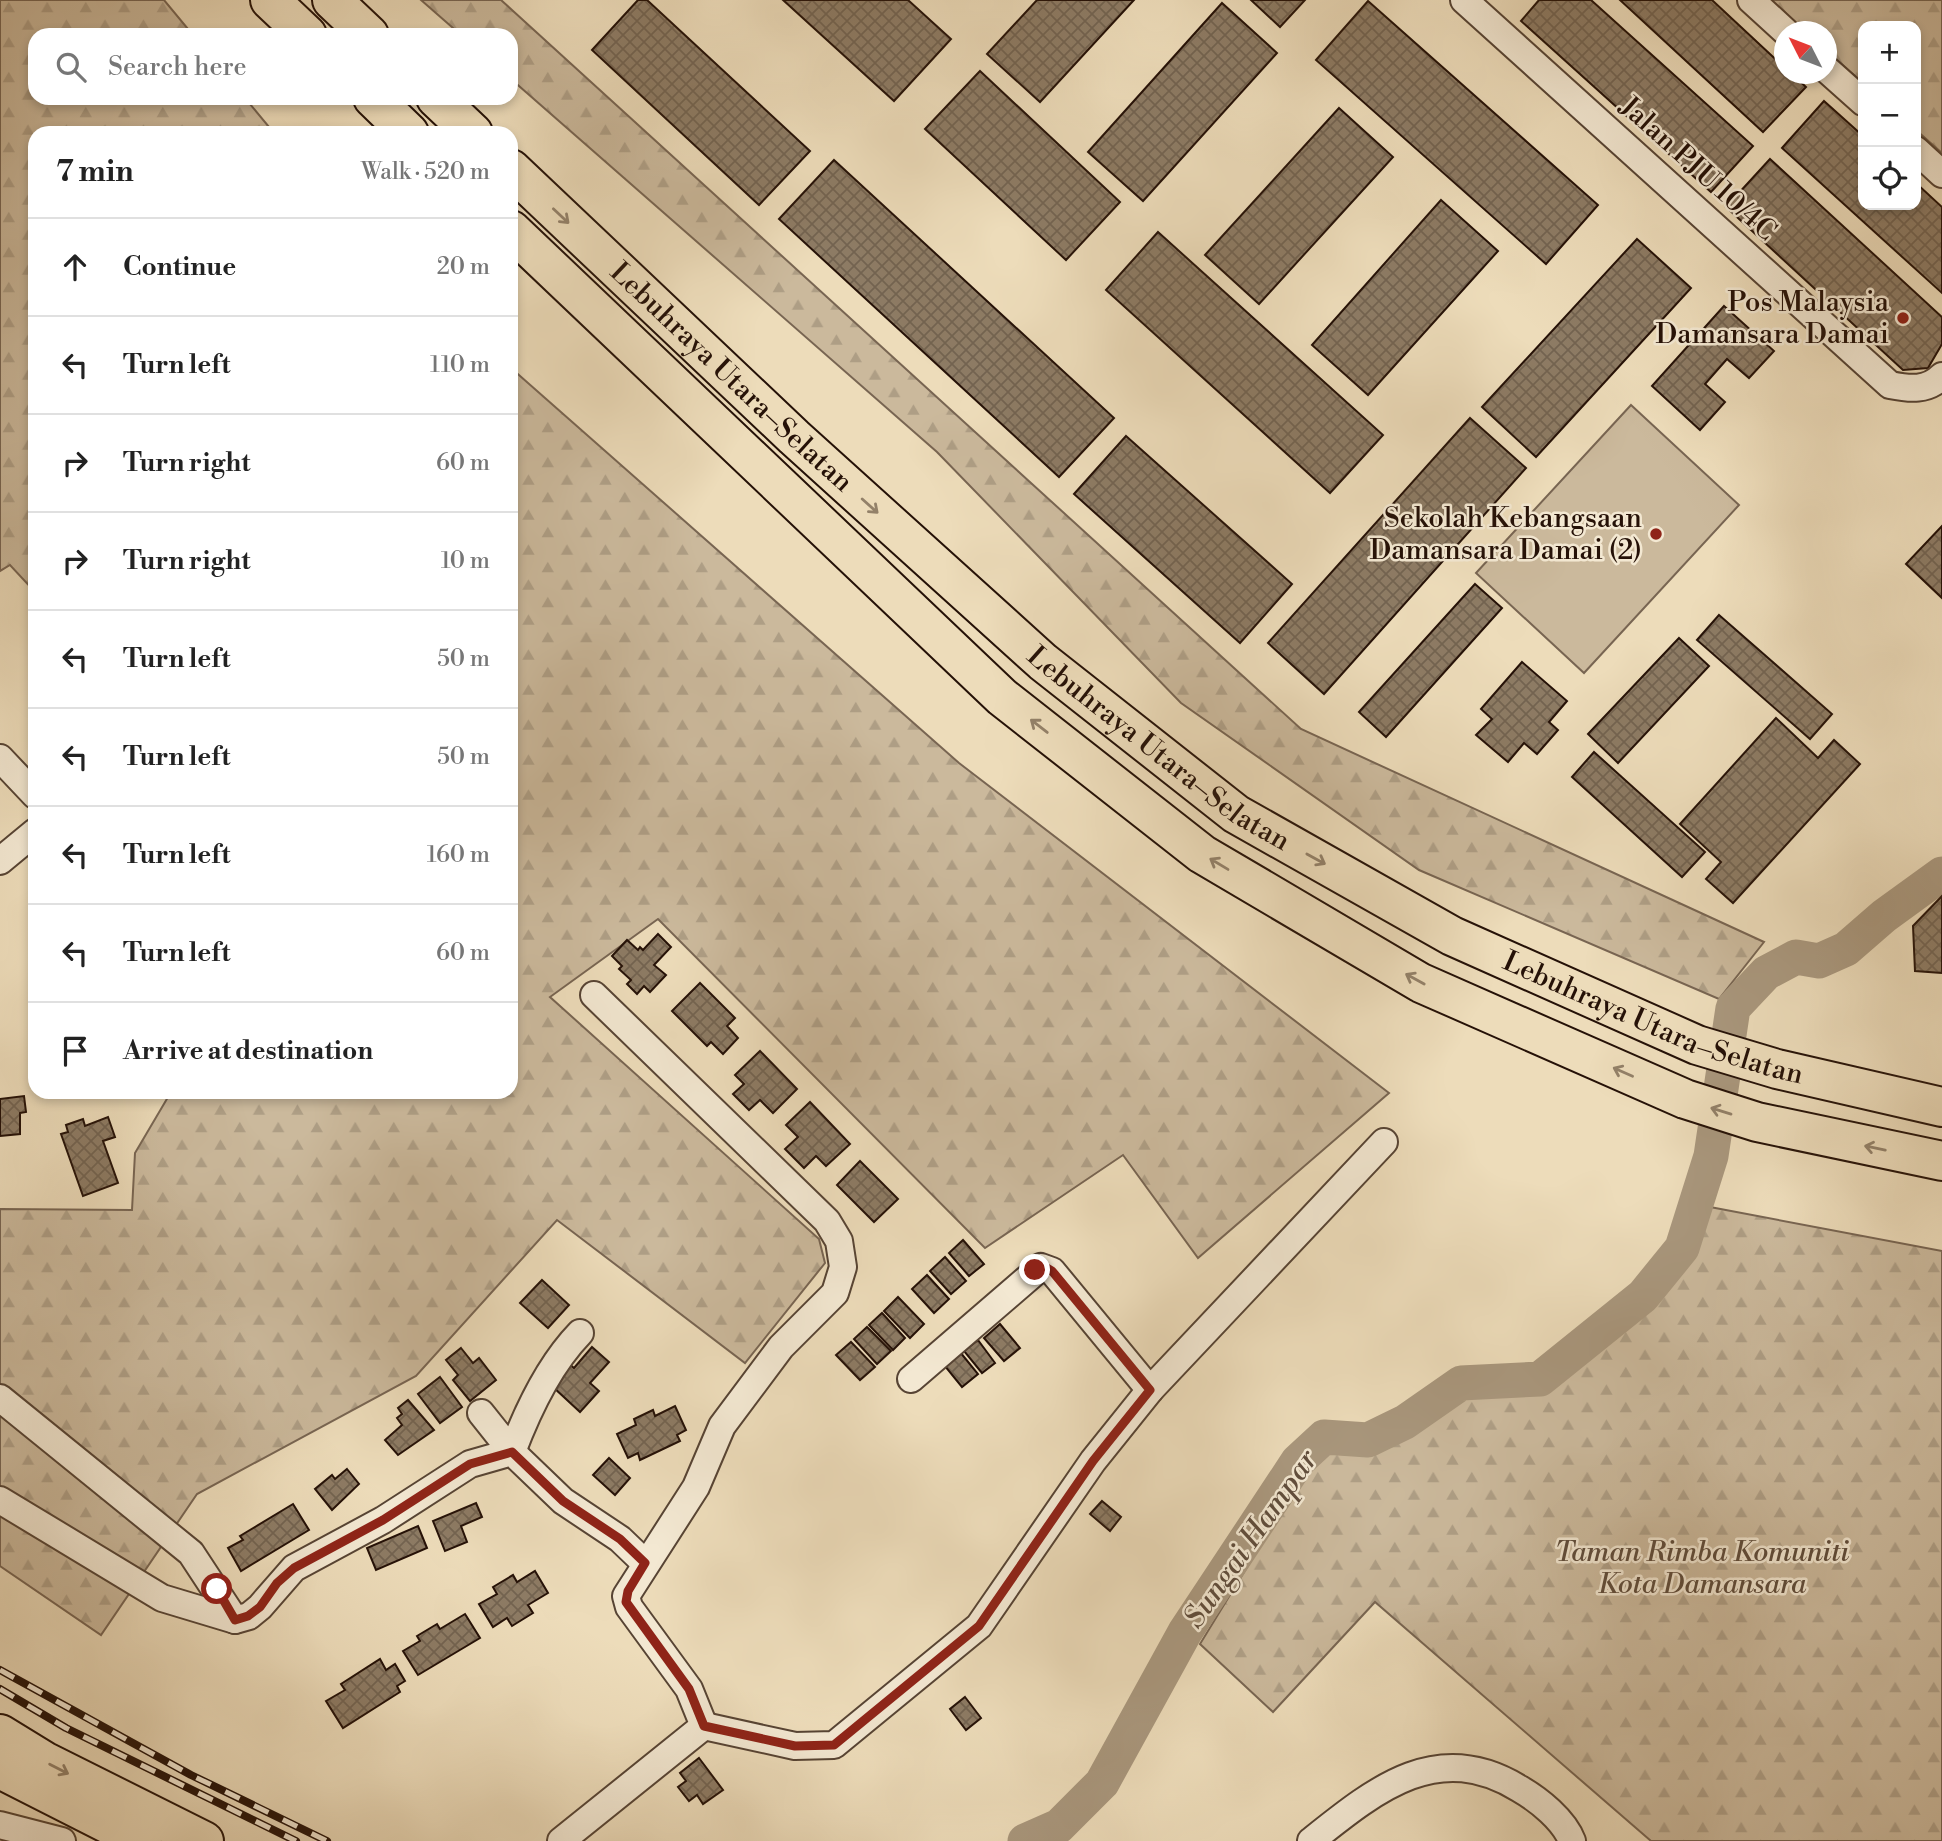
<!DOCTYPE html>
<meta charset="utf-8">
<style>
:root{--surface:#fff;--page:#f2f2f2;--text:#222;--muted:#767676;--line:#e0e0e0}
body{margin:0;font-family:"Libre Bodoni",serif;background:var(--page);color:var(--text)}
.controls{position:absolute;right:21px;top:21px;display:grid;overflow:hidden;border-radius:14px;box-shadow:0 4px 10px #0003}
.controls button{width:63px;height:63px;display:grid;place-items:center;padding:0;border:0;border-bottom:2px solid var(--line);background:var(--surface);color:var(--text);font:35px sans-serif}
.compass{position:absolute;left:1774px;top:21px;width:63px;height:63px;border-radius:50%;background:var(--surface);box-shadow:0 4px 10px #0003;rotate:312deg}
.stop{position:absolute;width:21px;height:21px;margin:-16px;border:5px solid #8f2418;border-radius:50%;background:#fff}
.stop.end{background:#8f2418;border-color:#fff;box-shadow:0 2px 7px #0008}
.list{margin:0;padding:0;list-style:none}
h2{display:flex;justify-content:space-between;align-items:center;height:91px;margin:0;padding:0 28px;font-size:30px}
h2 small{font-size:23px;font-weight:400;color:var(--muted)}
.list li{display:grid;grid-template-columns:46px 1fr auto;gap:21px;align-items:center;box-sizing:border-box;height:98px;padding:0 28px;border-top:2px solid var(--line)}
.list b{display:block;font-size:26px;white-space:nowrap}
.list em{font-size:23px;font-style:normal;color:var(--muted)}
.icon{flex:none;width:38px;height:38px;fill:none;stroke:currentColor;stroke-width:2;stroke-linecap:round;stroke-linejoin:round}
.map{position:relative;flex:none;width:1942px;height:1841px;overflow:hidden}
.search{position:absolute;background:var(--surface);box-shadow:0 4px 10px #0003;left:28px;top:28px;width:490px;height:77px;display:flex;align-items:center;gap:18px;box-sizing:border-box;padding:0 24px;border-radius:21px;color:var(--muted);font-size:26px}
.panel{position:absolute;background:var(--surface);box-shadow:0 4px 10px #0003;left:28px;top:126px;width:490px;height:973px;border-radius:21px}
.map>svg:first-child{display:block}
.forest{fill:url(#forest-firs);stroke:#786552;stroke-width:2}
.garden{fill:#cbb99c;stroke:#786552;stroke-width:2}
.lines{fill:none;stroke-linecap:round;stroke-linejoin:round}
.river{stroke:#a9977d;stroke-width:35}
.building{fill:url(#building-cross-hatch);stroke:#251107;stroke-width:2}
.minor-casing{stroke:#574434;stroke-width:30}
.highway-casing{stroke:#251107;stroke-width:42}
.minor{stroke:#f3e8d2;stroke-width:26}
.highway{stroke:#eddcba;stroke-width:38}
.rail-casing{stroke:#251107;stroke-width:8}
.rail{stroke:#f3e8d2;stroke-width:5;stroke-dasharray:16;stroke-linecap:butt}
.oneway{stroke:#938169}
.route{stroke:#8f2418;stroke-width:9}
.poi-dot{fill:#8f2418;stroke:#f3e8d2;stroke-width:2.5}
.labels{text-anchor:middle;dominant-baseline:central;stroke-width:5;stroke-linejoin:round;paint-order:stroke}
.street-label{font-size:28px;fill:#251107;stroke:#f3e8d2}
.poi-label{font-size:28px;fill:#251107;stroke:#f3e8d2;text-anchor:end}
.park-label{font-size:28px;font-style:italic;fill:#5f4c3b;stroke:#f3e8d2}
.water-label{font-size:30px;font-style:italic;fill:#604d3c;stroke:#f3e8d2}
</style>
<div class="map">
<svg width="1942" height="1841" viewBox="0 0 1942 1841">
<defs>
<pattern id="forest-firs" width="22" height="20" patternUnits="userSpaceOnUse" patternTransform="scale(1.75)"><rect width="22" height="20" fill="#cbb99c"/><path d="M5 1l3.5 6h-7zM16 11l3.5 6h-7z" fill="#ae9e85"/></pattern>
<pattern id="building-cross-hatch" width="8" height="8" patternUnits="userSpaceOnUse" patternTransform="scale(1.75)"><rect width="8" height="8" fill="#8d7b64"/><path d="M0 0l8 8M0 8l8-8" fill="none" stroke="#736350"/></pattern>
</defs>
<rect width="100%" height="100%" fill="#eddcba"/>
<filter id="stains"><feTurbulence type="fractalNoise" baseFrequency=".00286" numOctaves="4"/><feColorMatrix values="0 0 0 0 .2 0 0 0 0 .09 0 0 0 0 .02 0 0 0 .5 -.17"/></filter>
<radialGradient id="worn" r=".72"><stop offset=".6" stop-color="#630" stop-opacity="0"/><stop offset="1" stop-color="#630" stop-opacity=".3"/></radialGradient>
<g class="forest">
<polygon points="0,0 164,0 193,35 35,35 35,98 245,98 274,133 35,133 35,592 10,565 0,571"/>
<polygon points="421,0 501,0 1301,729 1764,942 1719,999 1419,870 1181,703 937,452 511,79 511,35 461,35"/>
<polygon points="1769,0 1942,0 1942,153 1916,130 1916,26 1863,26 1863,83 1827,51 1826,32 1805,31"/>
<polygon points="511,368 959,763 1389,1093 1198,1258 1123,1155 985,1248 658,919 550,997 819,1239 825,1263 745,1363 557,1220 416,1376 197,1494 101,1635 0,1566 0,1209 132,1210 135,1153 171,1092 511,1092"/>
<polygon points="1710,1207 1942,1251 1942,1841 1651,1841 1375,1602 1273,1712 1200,1644 1301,1479 1331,1448 1368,1451 1413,1434 1465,1396 1545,1387 1651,1301 1692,1255"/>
</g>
<polygon class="garden" points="1631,405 1739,505 1584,673 1476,573"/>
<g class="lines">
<polyline class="river" points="1025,1841 1059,1826 1102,1783 1185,1632 1298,1461 1324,1437 1368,1440 1405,1422 1461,1383 1540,1379 1643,1296 1682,1248 1711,1156 1733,1008 1766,973 1796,957 1819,961 1846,949 1884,916 1942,874"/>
</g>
<g class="building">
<polygon points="638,0 647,0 810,151 759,205 592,50"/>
<polygon points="783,0 908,0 951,39 894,101"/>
<polygon points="1037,0 1134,0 1040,102 987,54"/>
<polygon points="1251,0 1305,0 1280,27"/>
<polygon points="1539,0 1591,0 1753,146 1711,192 1521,21"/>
<polygon points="1620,0 1712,0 1784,67 1784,74 1792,74 1806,87 1763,132"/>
<polygon points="1368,1 1598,205 1546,264 1316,60"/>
<polygon points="1222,3 1277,53 1143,201 1088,152"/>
<polygon points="980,71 1120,202 1066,260 925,129"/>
<polygon points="1824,101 1863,136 1863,205 1916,205 1916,183 1942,207 1942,293 1782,148"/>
<polygon points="1339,108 1393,157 1259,304 1205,255"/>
<polygon points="1770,159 1942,317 1942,344 1928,368 1903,370 1726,207"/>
<polygon points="834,160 1114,418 1059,477 779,219"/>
<polygon points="1441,200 1498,251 1368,395 1312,345"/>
<polygon points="1158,232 1383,435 1330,493 1106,290"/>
<polygon points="1637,239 1691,288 1536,457 1482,407"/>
<polygon points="1724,306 1774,351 1749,378 1727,359 1705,384 1725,402 1700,430 1652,386"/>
<polygon points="1470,418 1526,468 1324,694 1268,643"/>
<polygon points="1126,436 1292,584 1240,643 1074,494"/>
<polygon points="1942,526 1942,598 1906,564"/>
<polygon points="1475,584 1502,608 1386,737 1359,712"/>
<polygon points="1719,615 1832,714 1810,739 1697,640"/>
<polygon points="1679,638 1709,666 1618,763 1588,734"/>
<polygon points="1522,662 1567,701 1549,722 1558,730 1537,754 1524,743 1508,762 1476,735 1492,719 1481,709"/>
<polygon points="1776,718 1818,758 1834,740 1860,764 1733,903 1706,879 1721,862 1680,824"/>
<polygon points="1594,752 1705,852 1682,877 1572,777"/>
<polygon points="1942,896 1942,973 1915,971 1913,926"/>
<polygon points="658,934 671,947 654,965 666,975 650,992 644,986 637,994 627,984 631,980 619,969 622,966 612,956 627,940 638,950 640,947 643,950"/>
<polygon points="700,983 735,1018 727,1026 738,1038 723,1054 711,1042 707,1046 672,1011"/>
<polygon points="760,1051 797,1089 773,1113 760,1100 749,1110 733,1094 744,1084 735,1075"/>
<polygon points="24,1096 26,1112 20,1113 20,1134 0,1136 0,1099"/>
<polygon points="810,1102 850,1144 826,1166 816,1156 804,1168 785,1149 798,1137 786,1125"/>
<polygon points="108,1117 115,1137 103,1141 118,1183 83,1196 61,1134 68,1132 66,1125 83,1119 85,1126"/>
<polygon points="860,1161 898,1199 874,1222 837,1185"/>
<polygon points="963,1240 984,1264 969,1276 949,1253"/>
<polygon points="945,1257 966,1281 951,1294 930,1271"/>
<polygon points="927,1275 949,1299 934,1313 912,1289"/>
<polygon points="542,1280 569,1305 548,1328 520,1303"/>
<polygon points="898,1297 924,1324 910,1338 884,1311"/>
<polygon points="882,1313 905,1338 893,1350 869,1325"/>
<polygon points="1000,1324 1020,1348 1004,1361 984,1338"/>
<polygon points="867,1327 891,1351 877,1364 854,1339"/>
<polygon points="978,1340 995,1363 982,1373 964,1351"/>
<polygon points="851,1342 875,1367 860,1380 836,1355"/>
<polygon points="592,1347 609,1362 590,1383 599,1391 580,1412 552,1386 568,1363 574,1368"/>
<polygon points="461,1348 473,1363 479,1358 496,1380 470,1401 453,1380 458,1375 446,1360"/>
<polygon points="960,1352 978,1374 962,1387 944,1365"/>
<polygon points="440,1377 462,1407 440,1423 418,1394"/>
<polygon points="408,1400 434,1430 398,1455 385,1440 402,1425 397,1418 402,1414 398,1408"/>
<polygon points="675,1406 686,1430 677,1435 680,1441 640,1460 638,1453 628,1458 617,1434 636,1425 634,1419 653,1410 655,1416"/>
<polygon points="609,1458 630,1478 615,1495 593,1475"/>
<polygon points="347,1469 359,1484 332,1510 315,1489 332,1475 335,1479"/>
<polygon points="1102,1501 1121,1517 1110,1531 1090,1514"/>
<polygon points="476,1503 482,1517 461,1526 467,1542 445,1551 433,1521"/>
<polygon points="293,1504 309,1530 241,1571 228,1548 243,1540 240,1536"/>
<polygon points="418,1526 427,1548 376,1570 367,1548"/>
<polygon points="535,1571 548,1593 528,1605 533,1613 512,1626 507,1618 493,1627 479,1604 497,1594 493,1587 513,1575 517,1582"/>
<polygon points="465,1614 480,1638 418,1675 403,1651 420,1641 417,1636 437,1624 440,1629"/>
<polygon points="380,1659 386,1670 395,1664 405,1681 397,1686 400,1692 343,1728 326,1701 345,1690 341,1684"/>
<polygon points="965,1697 981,1718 966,1730 950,1709"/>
<polygon points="699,1758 723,1790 703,1804 697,1795 689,1801 678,1787 686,1781 680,1773"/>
</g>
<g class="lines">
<g class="minor-casing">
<g id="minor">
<path d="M1464,0L1890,385C1910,389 1927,391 1942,376"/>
<polyline points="1751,0 1786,32"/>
<polyline points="1826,69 1863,102"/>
<polyline points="1916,150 1942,174"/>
<polyline points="0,758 35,795"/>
<polyline points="0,861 35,832"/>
<polyline points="911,1379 1041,1267 1052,1271 1150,1390"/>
<polyline points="0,1398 191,1553 235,1620"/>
<path d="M481,1413L512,1452C527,1412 549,1365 580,1333"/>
<polyline points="0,1500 162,1598 235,1620 249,1616 260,1607 294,1568 383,1520 470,1464 512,1452 563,1501 620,1539 645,1563"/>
<polyline points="704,1726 795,1746 834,1745 979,1626 1093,1461 1150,1390 1384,1142"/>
<polyline points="0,1825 62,1841"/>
<polyline points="561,1841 704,1726 689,1689 629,1607 626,1596 696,1487 722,1426 781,1347 835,1293 843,1267 839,1241 827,1221 594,995"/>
<path d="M1311,1841C1376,1789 1438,1738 1520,1789C1539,1800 1564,1820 1572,1841"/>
</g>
</g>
<g class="highway-casing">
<g id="highway">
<polyline points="270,0 307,35"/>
<polyline points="332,0 369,35"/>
<polyline points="373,98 409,133"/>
<polyline points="436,98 473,133"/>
<path id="s1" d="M511,169L794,437L1043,662L1236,814L1452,936L1697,1045L1777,1069L1942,1107"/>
<polyline points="511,230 1002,697 1202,854 1421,983 1685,1099 1757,1122 1942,1161"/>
<polyline points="0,1734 44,1761 204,1841"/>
<polyline points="0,1769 142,1841"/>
</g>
</g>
<use href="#minor" class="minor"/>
<use href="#highway" class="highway"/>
<g class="rail-casing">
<g id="rail">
<polyline points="0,1670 191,1775 327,1841"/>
<polyline points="0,1689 66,1728 296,1841"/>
</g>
</g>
<use href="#rail" class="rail"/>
</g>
<defs><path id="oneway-shaft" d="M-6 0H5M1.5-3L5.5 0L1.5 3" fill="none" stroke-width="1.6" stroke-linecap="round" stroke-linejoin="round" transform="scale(1.75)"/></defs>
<g class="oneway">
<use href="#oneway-shaft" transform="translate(561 216) rotate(43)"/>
<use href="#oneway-shaft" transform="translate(870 506) rotate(42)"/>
<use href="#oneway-shaft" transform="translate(1039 726) rotate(-142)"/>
<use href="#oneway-shaft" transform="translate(1316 859) rotate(29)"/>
<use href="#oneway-shaft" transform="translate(1219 864) rotate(-149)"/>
<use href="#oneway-shaft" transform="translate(1415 979) rotate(-151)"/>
<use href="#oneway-shaft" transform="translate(1623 1072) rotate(-156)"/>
<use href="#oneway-shaft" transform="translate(1721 1111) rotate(-163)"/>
<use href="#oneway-shaft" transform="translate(1875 1148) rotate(-168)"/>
<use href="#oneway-shaft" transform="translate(59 1769) rotate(27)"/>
</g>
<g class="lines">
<polyline class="route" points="217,1589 235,1620 248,1616 260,1607 277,1583 294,1568 383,1520 470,1464 512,1452 563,1501 620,1539 645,1563 628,1591 626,1602 689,1689 704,1726 795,1746 834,1745 979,1626 1093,1461 1150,1390 1052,1271 1047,1268 1035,1270"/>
</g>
<g class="poi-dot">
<circle cx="1903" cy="318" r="7"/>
<circle cx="1656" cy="534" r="7"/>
</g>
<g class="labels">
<g class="street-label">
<text transform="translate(1698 169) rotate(42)">Jalan PJU 10/4C</text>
<text stroke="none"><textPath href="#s1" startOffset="303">Lebuhraya Utara–Selatan</textPath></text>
<text stroke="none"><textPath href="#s1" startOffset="870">Lebuhraya Utara–Selatan</textPath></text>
<text stroke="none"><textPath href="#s1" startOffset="1437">Lebuhraya Utara–Selatan</textPath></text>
</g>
<g class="poi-label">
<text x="1889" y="302">Pos Malaysia<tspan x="1889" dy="32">Damansara Damai</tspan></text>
<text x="1642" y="518">Sekolah Kebangsaan<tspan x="1642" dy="32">Damansara Damai (2)</tspan></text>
</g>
<g class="park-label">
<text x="1702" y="1552">Taman Rimba Komuniti<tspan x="1702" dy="32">Kota Damansara</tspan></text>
</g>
<g class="water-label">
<text transform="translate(1251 1539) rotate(-55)">Sungai Hampar</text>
</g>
</g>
<rect width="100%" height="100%" filter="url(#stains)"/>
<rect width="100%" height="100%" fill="url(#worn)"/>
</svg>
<div class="controls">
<button>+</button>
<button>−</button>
<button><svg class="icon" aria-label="locate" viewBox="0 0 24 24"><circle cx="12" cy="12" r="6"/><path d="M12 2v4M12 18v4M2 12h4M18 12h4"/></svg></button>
</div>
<svg class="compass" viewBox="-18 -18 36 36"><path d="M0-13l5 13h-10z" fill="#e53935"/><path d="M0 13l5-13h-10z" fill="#767676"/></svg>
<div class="stop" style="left:217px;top:1589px"></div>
<div class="stop end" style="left:1035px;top:1270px"></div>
<div class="search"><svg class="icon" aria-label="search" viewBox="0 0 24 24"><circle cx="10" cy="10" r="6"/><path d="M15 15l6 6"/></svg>Search here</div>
<section class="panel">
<h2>7 min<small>Walk · 520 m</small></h2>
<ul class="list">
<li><svg class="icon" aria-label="ahead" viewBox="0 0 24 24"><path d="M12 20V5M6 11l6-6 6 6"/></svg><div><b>Continue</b></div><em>20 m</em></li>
<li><svg class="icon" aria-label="left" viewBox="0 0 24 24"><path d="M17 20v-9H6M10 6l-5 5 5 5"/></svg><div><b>Turn left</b></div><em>110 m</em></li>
<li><svg class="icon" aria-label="right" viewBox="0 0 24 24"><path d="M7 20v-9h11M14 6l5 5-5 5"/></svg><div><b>Turn right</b></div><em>60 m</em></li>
<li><svg class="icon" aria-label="right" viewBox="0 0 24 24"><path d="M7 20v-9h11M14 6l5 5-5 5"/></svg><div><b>Turn right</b></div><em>10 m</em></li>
<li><svg class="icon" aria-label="left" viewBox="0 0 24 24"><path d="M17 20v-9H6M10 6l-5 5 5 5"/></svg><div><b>Turn left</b></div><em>50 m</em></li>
<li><svg class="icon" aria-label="left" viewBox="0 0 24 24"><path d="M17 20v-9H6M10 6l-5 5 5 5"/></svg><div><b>Turn left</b></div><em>50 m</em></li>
<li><svg class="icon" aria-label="left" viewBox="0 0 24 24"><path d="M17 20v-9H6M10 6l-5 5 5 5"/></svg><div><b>Turn left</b></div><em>160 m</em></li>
<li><svg class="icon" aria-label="left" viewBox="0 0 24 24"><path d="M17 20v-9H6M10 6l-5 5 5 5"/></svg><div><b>Turn left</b></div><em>60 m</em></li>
<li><svg class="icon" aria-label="arrive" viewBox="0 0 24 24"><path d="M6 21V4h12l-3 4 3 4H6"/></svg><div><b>Arrive at destination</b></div></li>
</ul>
</section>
</div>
